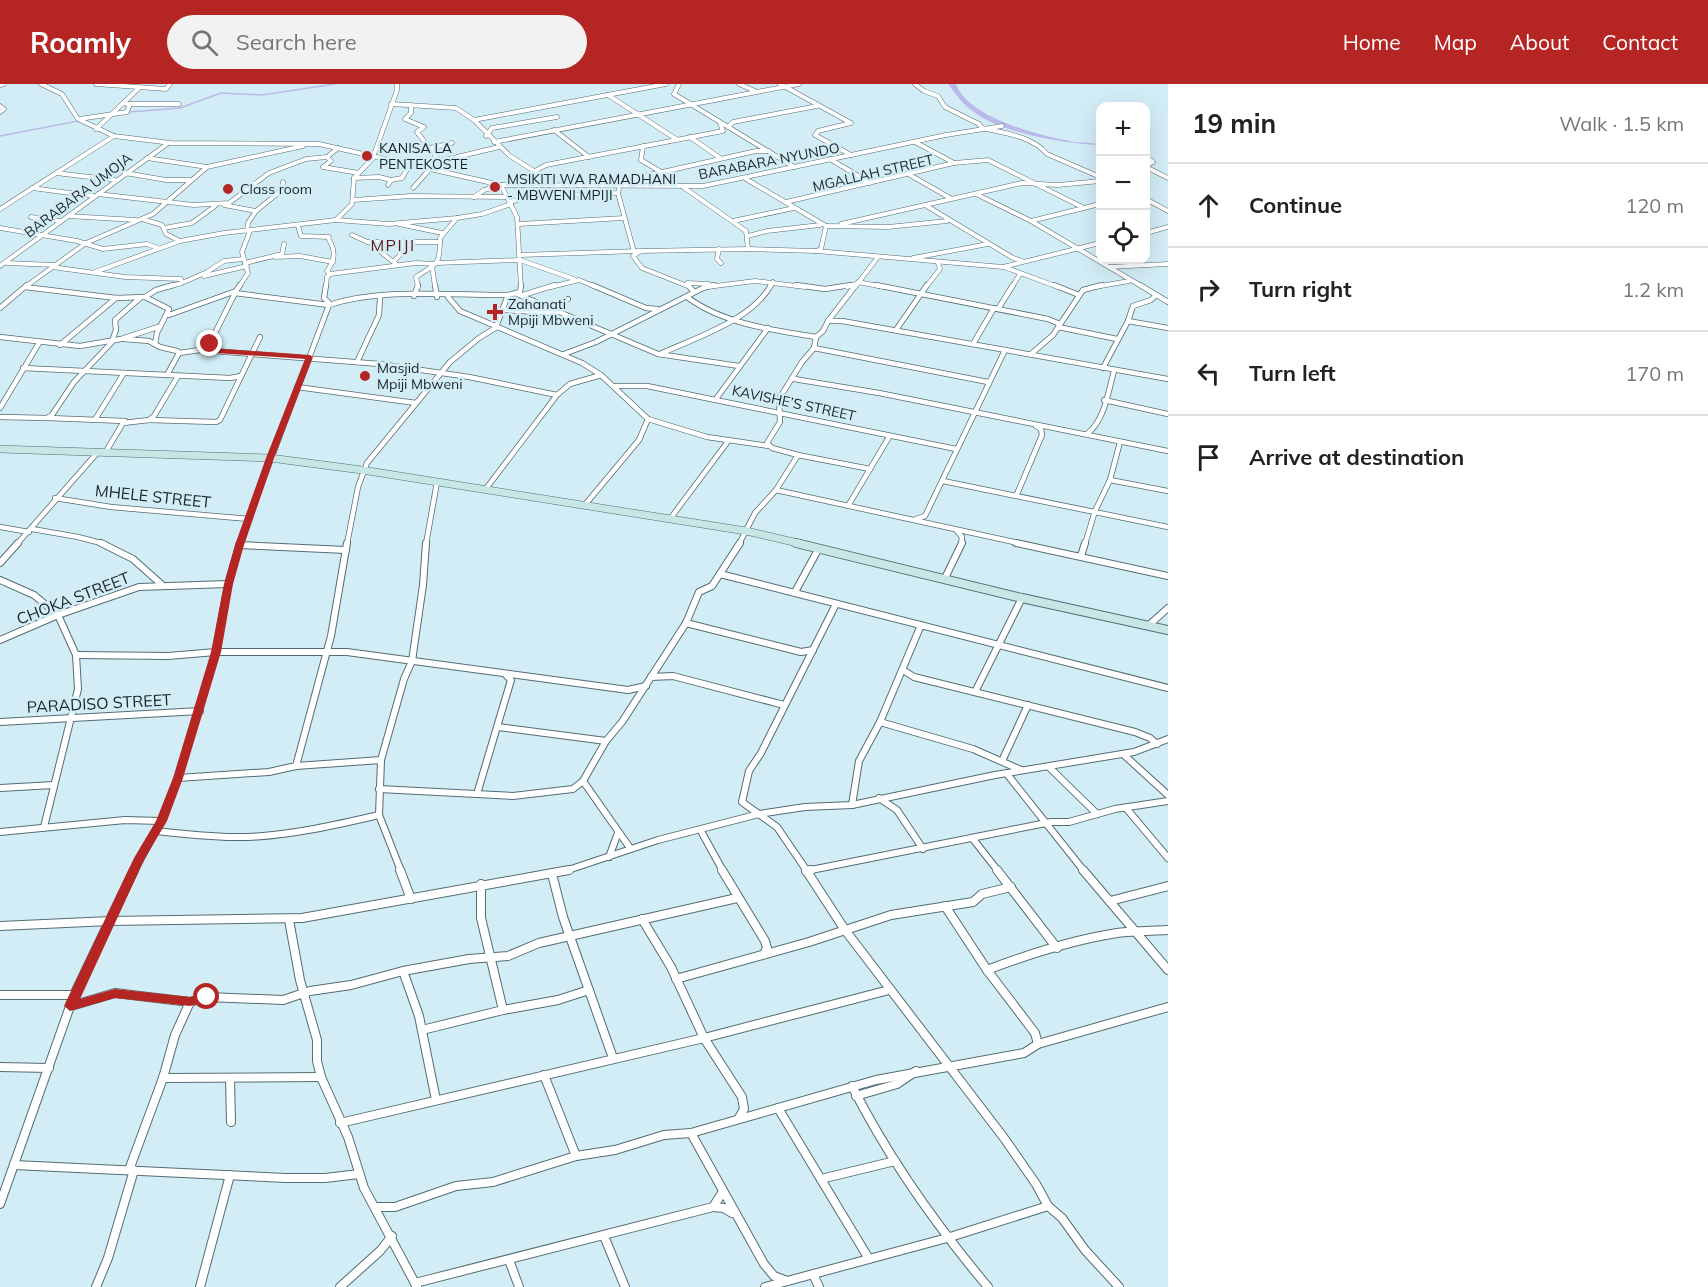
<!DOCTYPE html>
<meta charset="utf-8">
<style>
:root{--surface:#fff;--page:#f2f2f2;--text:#222;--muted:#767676;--line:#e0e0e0;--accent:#b52524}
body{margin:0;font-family:Mulish,sans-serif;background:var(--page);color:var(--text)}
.controls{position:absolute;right:18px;top:18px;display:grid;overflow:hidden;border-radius:12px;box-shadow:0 6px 24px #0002}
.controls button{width:54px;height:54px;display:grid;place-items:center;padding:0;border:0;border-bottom:2px solid var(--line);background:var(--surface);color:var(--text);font:30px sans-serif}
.stop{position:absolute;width:18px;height:18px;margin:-14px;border:4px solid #b52524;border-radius:50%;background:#fff}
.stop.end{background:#b52524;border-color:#fff;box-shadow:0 2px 6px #0008}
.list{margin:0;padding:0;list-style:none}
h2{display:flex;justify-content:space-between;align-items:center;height:78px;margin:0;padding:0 24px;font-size:26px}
h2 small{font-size:20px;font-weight:400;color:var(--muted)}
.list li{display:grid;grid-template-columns:39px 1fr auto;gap:18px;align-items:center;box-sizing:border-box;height:84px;padding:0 24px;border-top:2px solid var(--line)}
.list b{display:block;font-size:22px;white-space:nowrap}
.list em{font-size:20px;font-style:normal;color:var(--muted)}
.icon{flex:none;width:33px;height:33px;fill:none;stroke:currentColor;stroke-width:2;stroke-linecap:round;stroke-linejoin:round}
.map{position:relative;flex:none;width:1168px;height:1203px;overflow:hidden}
header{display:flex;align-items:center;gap:36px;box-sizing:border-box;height:84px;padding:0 30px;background:var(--accent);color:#fff}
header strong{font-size:28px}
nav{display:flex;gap:33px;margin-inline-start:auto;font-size:21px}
.search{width:420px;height:54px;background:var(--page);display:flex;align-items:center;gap:15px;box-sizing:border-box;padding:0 21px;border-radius:33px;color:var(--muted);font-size:22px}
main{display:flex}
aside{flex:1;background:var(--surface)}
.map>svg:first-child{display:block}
.water{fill:#bbb8ea}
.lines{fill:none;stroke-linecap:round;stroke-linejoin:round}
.stream{stroke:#bbb8ea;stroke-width:1.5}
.street-far3-casing{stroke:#546c73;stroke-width:5}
.street-far2-casing{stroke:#546c73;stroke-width:6}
.street-far1-casing{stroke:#546c73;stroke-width:8}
.street-casing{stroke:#546c73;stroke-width:10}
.secondary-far1-casing{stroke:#546c73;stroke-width:8}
.secondary-casing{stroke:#546c73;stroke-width:10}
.street-far3{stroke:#fff;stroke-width:4}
.street-far2{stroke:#fff;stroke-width:4.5}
.street-far1{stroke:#fff;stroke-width:6}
.street{stroke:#fff;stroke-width:8}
.secondary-far1{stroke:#c6e7e5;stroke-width:7}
.secondary{stroke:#c6e7e5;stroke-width:8}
.route{fill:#b52524}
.poi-dot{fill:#b52524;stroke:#d3edf6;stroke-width:2}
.labels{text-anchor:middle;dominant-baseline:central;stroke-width:5;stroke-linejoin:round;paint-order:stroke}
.far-poi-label{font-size:14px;fill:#1b2428;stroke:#d3edf6;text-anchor:start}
.far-street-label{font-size:14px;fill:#1b2428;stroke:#d3edf6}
.far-quarter-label{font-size:16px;letter-spacing:1.5px;fill:#5f1a17;stroke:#d3edf6}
.street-label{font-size:16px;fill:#1b2428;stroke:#d3edf6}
</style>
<header>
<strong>Roamly</strong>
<div class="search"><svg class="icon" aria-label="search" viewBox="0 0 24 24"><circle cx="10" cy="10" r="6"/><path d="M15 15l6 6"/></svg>Search here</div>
<nav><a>Home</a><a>Map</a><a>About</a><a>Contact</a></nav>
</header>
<main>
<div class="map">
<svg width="1168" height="1203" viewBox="0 0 1168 1203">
<rect width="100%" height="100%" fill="#d3edf6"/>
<path class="water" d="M948,0H956C968,34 1041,52 1074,58C1082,59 1094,58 1100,61C1065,60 997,49 970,25C961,18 955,9 948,0Z"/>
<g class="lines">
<g class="stream">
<polyline points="129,28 180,24 221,9 262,11 335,0"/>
<polyline points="0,52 78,37"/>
</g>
<g class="street-far3-casing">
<g id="street-far3">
<polyline points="41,0 62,10 78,35 114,52 171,59 319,60 501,101 517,133 521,203"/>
<polyline points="96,0 166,5 170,0"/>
<polyline points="679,0 674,10 794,83"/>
<polyline points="739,0 755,7"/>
<polyline points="780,0 851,39 818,47 815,51 851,71"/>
<path d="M915,0L924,7L938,12L945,23L979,40L982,44C1004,49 1032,52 1047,70L1100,93"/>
<polyline points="0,1 4,0"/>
<polyline points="608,11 676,55"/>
<polyline points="126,20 179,20"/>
<polyline points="391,20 456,24 474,36"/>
<polyline points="411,21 411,29 405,35 424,43 417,48 448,88"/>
<polyline points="0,22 4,25 0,28"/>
<polyline points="79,35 127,28 130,20"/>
<polyline points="728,43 733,38 817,22"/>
<polyline points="96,45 139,4"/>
<polyline points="554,46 589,73"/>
<polyline points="486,52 492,44 557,33"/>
<polyline points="690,53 720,74"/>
<polyline points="494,58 799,0"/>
<polyline points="643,62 641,76 661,88"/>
<polyline points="338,64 327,73 331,77 323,83 359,89"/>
<polyline points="430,64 452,59"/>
<polyline points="370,71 375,68 397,6 397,0"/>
<polyline points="1146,73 1153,78 1146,82"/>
<polyline points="147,74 207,83"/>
<polyline points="830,75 870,99"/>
<polyline points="440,77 499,63"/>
<polyline points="954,79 988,76 1084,124"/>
<polyline points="1146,83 1168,94"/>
<polyline points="533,88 546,81 723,47 720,39"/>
<polyline points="56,89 115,96"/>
<polyline points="125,89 166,96 190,96"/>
<polyline points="910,91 950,114"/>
<polyline points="354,94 379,93 391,96"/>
<polyline points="746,95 826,142 821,165 816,167"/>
<polyline points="553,99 510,72 474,36 666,0"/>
<polyline points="613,99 756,67 769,67"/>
<polyline points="388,101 391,96 402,94 410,80"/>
<polyline points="501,101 703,102 946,51 1002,42"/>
<polyline points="683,103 746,147 748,165"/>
<polyline points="32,104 93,112"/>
<polyline points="413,104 430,85"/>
<polyline points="619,105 618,109 634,168"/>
<polyline points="98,110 194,121 229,119 269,89 306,75 327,73"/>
<polyline points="976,110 1031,137 1143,203"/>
<polyline points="474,113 484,106 500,102"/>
<polyline points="1146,115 1168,127"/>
<polyline points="353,116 411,112 507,113"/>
<polyline points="510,118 528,113 618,109"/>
<polyline points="786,118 954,79 915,58"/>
<polyline points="224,121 256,127 248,139 247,147"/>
<polyline points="0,125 114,52"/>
<polyline points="256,127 283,105 283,98"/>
<polyline points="68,132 136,136"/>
<polyline points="31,133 60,137"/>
<polyline points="142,135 162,141 166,150 180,157"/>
<polyline points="336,136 352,120 354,94 375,72"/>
<polyline points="733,137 794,124"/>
<polyline points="1031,137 1100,120"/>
<polyline points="399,140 442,149"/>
<polyline points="519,140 624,134"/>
<polyline points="841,140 925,121"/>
<polyline points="298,142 301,152 329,153"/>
<polyline points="826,142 888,143 947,137"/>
<polyline points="0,144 77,157 103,165 147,160 158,164"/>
<polyline points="164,144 192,139 215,122"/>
<polyline points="1146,149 1168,143"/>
<polyline points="352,151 370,159 397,181"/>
<polyline points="748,152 767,147 820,141"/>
<path d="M329,156C336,167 335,176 327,187L330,190"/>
<polyline points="367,158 440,158"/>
<polyline points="719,165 717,175 721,179"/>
<polyline points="520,171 639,167"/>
<polyline points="275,173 300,172 333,178"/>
<polyline points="913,174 988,160"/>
<polyline points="394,177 400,171 403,157"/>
<polyline points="1022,177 1013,174 925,121 1022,99 1058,101 1100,97"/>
<polyline points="7,179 54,181"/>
<polyline points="245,179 282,170 284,160"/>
<polyline points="437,179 520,176 574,195"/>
<polyline points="0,182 167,60"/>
<polyline points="432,182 435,203"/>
<polyline points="52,183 125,193 181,195 182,199 167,203"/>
<polyline points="1004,183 1058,203"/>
<polyline points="1109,183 1168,180"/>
<polyline points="95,188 180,157 224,149 336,136 389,140 457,134 482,130 511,120"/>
<polyline points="204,192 247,182"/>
<polyline points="184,198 207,188 224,177 243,175"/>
<polyline points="858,198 884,203"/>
<polyline points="687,199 709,200"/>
<polyline points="25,203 86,159 153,130 207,83 303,62"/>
<polyline points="239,203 248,189 242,168 250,147"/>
<polyline points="326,203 327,193 330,190 416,179 435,180"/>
<path d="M418,203L416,193C438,178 440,182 440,154L457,134"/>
<polyline points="551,203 579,196 596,203"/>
<polyline points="690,203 642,184 633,172 641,167 748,165 816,167 1003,183 1100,159"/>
<polyline points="707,203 755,197 805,203"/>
<polyline points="770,203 773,198"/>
<polyline points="847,203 856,200"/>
<polyline points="855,203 878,173"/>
<polyline points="926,203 940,185 938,179"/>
<polyline points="1012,203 1020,190"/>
<polyline points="1095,203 1129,197"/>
</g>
</g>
<g class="street-far2-casing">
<g id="street-far2">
<polyline points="326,201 324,214 330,220"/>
<polyline points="435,201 437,213"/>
<polyline points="592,201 646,224 657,225"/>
<polyline points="688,201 694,208"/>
<polyline points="796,201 825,205 851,201"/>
<polyline points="876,201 1048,235 1060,240"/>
<polyline points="1054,201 1079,211"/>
<polyline points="1140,201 1168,218"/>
<polyline points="25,203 116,214 145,213"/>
<polyline points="235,209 329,221"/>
<polyline points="517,210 658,270 739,282"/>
<polyline points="523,211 555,201"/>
<polyline points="414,212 418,201"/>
<polyline points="448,213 460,227 582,279 601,291 648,335 639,356 584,422"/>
<path d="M687,213C723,240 773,246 816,253"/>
<polyline points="0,224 27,201"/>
<polyline points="550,225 568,215"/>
<polyline points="998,225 1013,201"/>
<polyline points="504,226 554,229"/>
<polyline points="169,231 236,207 240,201"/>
<polyline points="828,237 856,201"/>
<polyline points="1128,237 1133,222 1151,216 1156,211"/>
<polyline points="496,243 508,211"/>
<polyline points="1058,243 1117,255"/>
<polyline points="896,246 927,201"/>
<polyline points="0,253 80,262 121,255 158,243"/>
<polyline points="124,255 149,257 160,263 177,267 179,269 167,291"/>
<polyline points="112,257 116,246 115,236 140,214"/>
<polyline points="155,260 157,249 169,225 145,213 156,206 173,201"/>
<polyline points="973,260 994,224"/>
<polyline points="60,261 116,214"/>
<polyline points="814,264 988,298"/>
<polyline points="201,266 380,280 469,293 557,311"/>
<polyline points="179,269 207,265 236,207"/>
<polyline points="564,270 596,258 703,204 714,201"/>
<path d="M660,270C695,254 752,236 771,201"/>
<polyline points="1031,270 1053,251 1083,206 1102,201"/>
<polyline points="357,278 379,231 380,213"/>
<polyline points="23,284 230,294 241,292"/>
<polyline points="1103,284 1128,237 1168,244"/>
<polyline points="794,295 879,309 1168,367"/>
<polyline points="615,302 647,302 956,365"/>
<polyline points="297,303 416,319"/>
<polyline points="716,315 768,244"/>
<polyline points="1104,316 1168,330"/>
<polyline points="0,324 39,259"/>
<polyline points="0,333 47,334 52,331 74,298 113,257"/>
<polyline points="48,334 125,337"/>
<polyline points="96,334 124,289"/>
<polyline points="648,335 707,353 769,362"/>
<polyline points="149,336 216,338 220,336 260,253"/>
<path d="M1087,350C1105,336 1108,308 1114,287"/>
<polyline points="105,369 123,339 149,336 154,332 178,292"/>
<polyline points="798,371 870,385"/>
<polyline points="1110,396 1168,407"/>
<polyline points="943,397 1168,443"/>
<polyline points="485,406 557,311 570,300 601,291"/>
<polyline points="776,406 1023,460"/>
<polyline points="1017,410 1042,351 1041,345 1036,342"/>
<polyline points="55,414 111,423 249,435"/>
<polyline points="848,422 889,353"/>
<polyline points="670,435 729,356"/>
<polyline points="916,435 925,432 1005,266"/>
<polyline points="0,443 29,448"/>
<polyline points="32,445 78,453 105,460"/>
<polyline points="957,447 962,453 961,460"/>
<polyline points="17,460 97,369"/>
<path d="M239,460L329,221C383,203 452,212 508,211L520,208L521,201"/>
<polyline points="347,460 358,403 367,379 450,278 479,254 497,243"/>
<polyline points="426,460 437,398"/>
<polyline points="739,460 755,429 776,406 798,371 772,364 767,359 780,338 779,315 802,278 814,264 816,253 823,247 828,237 842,237 1168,295"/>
<polyline points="1085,460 1095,427 1110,396 1120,358"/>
</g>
</g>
<g class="street-far1-casing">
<g id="street-far1">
<polyline points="101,459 133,475 161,500"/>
<polyline points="1016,459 1168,492"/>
<polyline points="239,461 346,466"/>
<polyline points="1081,472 1085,459"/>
<polyline points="0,479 18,459"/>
<polyline points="720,490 1168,604"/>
<polyline points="945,494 962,459"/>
<polyline points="0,496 34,511 58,531 76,571 78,605 44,743"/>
<polyline points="795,508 819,464"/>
<polyline points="686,539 801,568 813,566"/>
<polyline points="1149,541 1168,524"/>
<polyline points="0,556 58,531 139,503 228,500"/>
<polyline points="76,571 168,572 216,568 347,568 628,606 646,602"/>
<polyline points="903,586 914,593 1135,648 1150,654 1157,660"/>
<polyline points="651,593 673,592 784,621"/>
<polyline points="975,608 1022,514"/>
<polyline points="0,638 200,627"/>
<polyline points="880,638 973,665 1021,686"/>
<polyline points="498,643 606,657"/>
<polyline points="1123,670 1168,711"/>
<polyline points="1002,677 1028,621"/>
<polyline points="296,682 381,676"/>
<polyline points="1049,683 1097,730"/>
<polyline points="1007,690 1084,787"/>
<polyline points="178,694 269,688 296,682 331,552 347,459"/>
<polyline points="583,697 630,764"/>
<polyline points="0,704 54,701"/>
<polyline points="379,705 513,712 573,705 583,697 606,657 622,638 686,539 699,508 712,502 740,459"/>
<polyline points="477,710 511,596 505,590"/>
<polyline points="879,714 897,726 923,765"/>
<polyline points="852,721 859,677 880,638 921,541"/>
<polyline points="1126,724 1168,774"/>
<path d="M156,747C187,750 217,754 248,753C292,751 336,741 379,731"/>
<polyline points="701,747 723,787"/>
<polyline points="0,748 125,736 161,737"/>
<polyline points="973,755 998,787"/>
<polyline points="609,773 618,749"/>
<polyline points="134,787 161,737 178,694 216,568 228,500 240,459"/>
<polyline points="401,787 379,731 381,676 404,595 412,577 423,501 426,459"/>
<polyline points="565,787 658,756 759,730 805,723 852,721 995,691 1134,668 1168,655"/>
<polyline points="806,787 1051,738 1069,738 1115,725 1168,717"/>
<polyline points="807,787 777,743 742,718 749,687 761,669 836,520"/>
</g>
</g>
<g class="street-casing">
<g id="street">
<polyline points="400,786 411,815"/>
<polyline points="722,786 765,857 767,864 764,870"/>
<polyline points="806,786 845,846 1004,1054 1036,1100 1048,1122 1062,1134 1085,1166 1119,1203"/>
<polyline points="997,786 1057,864"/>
<polyline points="1083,786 1168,886"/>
<polyline points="806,787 811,786"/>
<polyline points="552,790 563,833 613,974"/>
<polyline points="481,800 481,834 503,926"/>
<polyline points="1110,817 1168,802"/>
<polyline points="642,835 671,883 704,954 742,1013 744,1025 739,1034"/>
<polyline points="289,836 300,896 317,956 317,977 321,993 348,1053 364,1104 417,1203"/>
<polyline points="0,842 110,837 302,834 569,786"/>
<path d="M987,886C1029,870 1072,856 1117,849C1134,847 1151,847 1168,846"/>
<polyline points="403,887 419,932 436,1016"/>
<polyline points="676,895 809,858 891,831 973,818 982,810 1011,803"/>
<polyline points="0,911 74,911"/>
<polyline points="71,922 115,909 190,918"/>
<polyline points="422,946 503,926 558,916 589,906"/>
<polyline points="1038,960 1168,923"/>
<polyline points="0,983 49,984"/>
<polyline points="544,991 576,1072"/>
<polyline points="163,994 321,993"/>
<polyline points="230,994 231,1038"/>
<path d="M852,1002C889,1075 935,1140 988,1203"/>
<polyline points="856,1012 897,1000 916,987"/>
<polyline points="778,1024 869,1175"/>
<polyline points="340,1039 704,954 889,906"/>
<polyline points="691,1049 764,1180 774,1192 787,1197"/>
<polyline points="14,1081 286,1094 325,1094 359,1090"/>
<polyline points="129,1086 163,994 175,951 190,918 207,913 283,916 310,907 351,901 403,887 469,875 508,872 539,859 737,814"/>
<polyline points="821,1095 895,1077"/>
<polyline points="0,1120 74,911 134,786"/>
<polyline points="376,1123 395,1123 456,1102 493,1098 576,1072 615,1066 664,1051 691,1049 876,996 1024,969 1038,960 1035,949 987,886 945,822"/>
<polyline points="713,1123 724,1124 732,1129"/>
<polyline points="604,1152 625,1203"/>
<polyline points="509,1176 519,1203"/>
<polyline points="814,1192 819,1203"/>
<polyline points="415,1199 713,1123 722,1109"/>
<polyline points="96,1203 108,1174 134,1086"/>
<polyline points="200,1203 230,1091"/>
<polyline points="340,1203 380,1167 392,1152"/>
<polyline points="765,1203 947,1154 1048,1122"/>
</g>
</g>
<g class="secondary-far1-casing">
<polyline id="secondary-far1" points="0,365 270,374 362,386 746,447 802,460"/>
</g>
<g class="secondary-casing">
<polyline id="secondary" points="796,459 1022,514 1168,546"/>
</g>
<use href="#street-far3" class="street-far3"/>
<use href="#street-far2" class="street-far2"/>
<use href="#street-far1" class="street-far1"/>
<use href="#street" class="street"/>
<use href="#secondary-far1" class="secondary-far1"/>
<use href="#secondary" class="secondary"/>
</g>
<polygon class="route" points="210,258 214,260 209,264 310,271 313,273 274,374 244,461 233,500 221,568 183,694 167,737 145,774 80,915 115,905 190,913 207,909 213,913 212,916 190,922 115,914 70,927 64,922 134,774 156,737 173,694 211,568 224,500 235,461 266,374 305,275 201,268 197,266"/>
<g class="poi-dot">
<circle cx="367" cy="72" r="6"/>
<circle cx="495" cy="103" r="6"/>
<circle cx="228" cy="105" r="6"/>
<path d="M492 219h6v6h6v6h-6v6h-6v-6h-6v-6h6z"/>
<circle cx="365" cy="292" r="6"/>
</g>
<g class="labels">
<g class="far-poi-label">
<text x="379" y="64">KANISA LA<tspan x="379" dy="16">PENTEKOSTE</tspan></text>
<text x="507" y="95">MSIKITI WA RAMADHANI<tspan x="507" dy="16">- MBWENI MPIJI</tspan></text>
<text x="240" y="105">Class room</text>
<text x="508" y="220">Zahanati<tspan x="508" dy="16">Mpiji Mbweni</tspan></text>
<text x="377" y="284">Masjid<tspan x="377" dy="16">Mpiji Mbweni</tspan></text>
</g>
<g class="far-street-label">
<text transform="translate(769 77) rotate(-11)">BARABARA NYUNDO</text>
<text transform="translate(873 89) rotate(-13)">MGALLAH STREET</text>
<text transform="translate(78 111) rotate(-37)">BARABARA UMOJA</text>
<text transform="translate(794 319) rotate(12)">KAVISHE’S STREET</text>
</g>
<g class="far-quarter-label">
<text x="393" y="161">MPIJI</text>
</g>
<g class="street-label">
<text transform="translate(153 412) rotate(6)">MHELE STREET</text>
<text transform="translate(73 514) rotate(-21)">CHOKA STREET</text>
<text transform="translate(99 619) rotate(-3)">PARADISO STREET</text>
</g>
</g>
</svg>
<div class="controls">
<button>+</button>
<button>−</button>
<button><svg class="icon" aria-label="locate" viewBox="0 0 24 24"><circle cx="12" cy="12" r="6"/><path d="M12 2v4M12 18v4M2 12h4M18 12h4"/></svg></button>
</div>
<div class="stop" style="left:207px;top:913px"></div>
<div class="stop end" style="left:210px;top:260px"></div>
</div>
<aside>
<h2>19 min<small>Walk · 1.5 km</small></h2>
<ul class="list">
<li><svg class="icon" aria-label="ahead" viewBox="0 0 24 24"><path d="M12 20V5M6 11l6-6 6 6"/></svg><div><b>Continue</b></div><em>120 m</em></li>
<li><svg class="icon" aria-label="right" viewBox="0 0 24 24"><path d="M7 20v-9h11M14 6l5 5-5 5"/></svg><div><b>Turn right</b></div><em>1.2 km</em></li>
<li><svg class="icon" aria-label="left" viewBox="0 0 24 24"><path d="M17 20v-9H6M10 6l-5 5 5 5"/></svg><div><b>Turn left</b></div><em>170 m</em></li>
<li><svg class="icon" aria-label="arrive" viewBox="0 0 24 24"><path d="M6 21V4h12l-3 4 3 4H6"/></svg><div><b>Arrive at destination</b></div></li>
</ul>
</aside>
</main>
